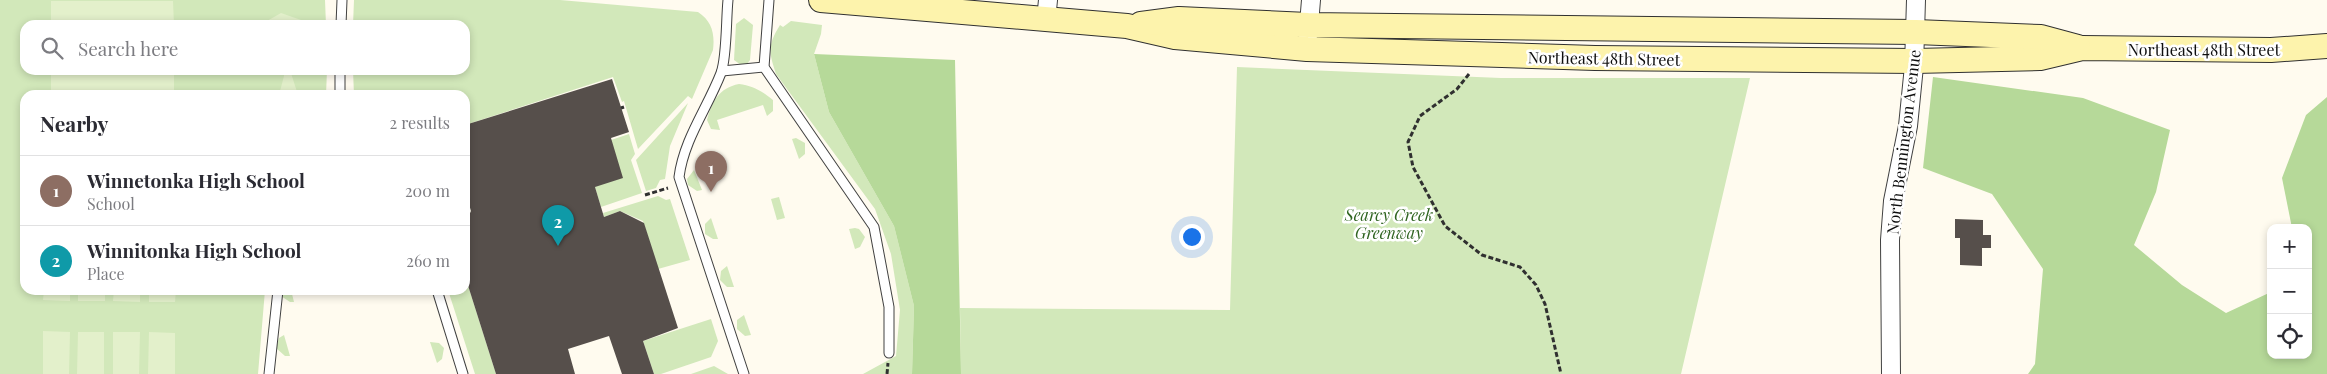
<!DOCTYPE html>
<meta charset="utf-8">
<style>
:root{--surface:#fff;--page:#f2f2f3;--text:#2b2b33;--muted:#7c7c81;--line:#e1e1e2;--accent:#0f766e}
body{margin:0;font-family:"Playfair Display",serif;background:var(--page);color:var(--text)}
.controls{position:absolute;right:15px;bottom:15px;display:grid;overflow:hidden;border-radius:10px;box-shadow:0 2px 8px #0003}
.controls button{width:45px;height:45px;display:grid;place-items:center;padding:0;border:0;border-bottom:1px solid var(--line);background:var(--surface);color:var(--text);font:25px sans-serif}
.you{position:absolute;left:1191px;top:236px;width:18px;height:18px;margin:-12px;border:4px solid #fff;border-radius:50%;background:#1a73e8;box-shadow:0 0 0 8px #1a73e833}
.badge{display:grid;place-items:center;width:32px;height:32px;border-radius:50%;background:var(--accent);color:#fff;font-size:16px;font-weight:700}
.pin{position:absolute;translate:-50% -41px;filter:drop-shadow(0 1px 2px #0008)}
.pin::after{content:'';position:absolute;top:26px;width:18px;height:15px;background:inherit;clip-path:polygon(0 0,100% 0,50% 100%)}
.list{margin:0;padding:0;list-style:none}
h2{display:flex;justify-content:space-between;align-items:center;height:65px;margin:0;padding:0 20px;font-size:21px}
h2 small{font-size:16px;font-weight:400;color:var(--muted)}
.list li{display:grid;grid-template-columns:32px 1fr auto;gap:15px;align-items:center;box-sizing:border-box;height:70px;padding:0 20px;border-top:1px solid var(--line)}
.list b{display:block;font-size:19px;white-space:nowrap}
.list p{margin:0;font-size:16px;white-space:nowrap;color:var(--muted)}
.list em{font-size:16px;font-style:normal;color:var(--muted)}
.icon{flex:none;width:28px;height:28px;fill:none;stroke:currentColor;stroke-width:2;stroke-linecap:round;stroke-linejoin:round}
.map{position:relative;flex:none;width:2327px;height:374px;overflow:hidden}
.search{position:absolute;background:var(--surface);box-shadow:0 2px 8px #0003;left:20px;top:20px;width:450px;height:55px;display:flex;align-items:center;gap:12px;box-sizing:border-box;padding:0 18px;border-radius:15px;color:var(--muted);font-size:19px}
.panel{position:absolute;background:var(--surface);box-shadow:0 2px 8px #0003;left:20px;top:90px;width:450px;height:205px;border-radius:15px}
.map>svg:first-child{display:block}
.green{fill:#d2e8ba}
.forest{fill:#b6d999}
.pitch{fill:#e3f0cb}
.building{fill:#564f4b}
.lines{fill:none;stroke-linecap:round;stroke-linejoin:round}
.lane-casing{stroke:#414141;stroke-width:11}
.street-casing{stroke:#414141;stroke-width:20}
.secondary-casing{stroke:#303030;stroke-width:26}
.path{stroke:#303030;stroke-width:3;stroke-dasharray:5 2.5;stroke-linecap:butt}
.lane{stroke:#fff;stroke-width:9}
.street{stroke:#fff;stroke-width:18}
.secondary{stroke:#fdf3ac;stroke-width:24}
.labels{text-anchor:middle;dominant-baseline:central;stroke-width:5;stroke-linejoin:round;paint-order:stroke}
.street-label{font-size:16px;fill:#0e0e0e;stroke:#fff}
.park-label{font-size:16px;font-style:italic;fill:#2f6420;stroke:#fff}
</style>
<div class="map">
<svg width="2327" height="374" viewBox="0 0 2327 374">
<rect width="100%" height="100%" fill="#fffbef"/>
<g class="green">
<polygon points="0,0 325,0 326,25 25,25 25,70 327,70 326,95 25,95 25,290 265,290 258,374 0,374"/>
<path d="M354,0H560L698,12C712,21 715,34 713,50L692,99L688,96L638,149L624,101L622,102L613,77L465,125V95H354L353,70H465V25H353Z"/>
<polygon points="744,18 753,25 750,60 747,64 741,65 734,60 736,24"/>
<path d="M791,21L822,25L821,34L814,54L829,112L894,226L914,306L912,374H863L896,356L900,310L891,254L875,209L776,74C769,52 767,46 780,25L783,27Z"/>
<polygon points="1237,67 1501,78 1750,78 1681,374 961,374 960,308 1230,310"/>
<path d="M739,84C753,86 762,91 773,100V111L767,116L763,105L717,120L720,130L711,129L707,120C712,101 719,88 739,84Z"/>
<polygon points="688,103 670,146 665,179 660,180 656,188 646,191 636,160"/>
<polygon points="629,134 635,154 631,160 642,193 601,207 595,187 611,140"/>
<polygon points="796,138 805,143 805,154 799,159 792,139"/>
<polygon points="694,170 702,190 697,191 688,185 687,179"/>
<polygon points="658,196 666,200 670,199 690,260 658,269 643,221 620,211 604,217 603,213"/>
<polygon points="779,197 785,218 777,220 771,199"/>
<polygon points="711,218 718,239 713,239 705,234 705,224"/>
<polygon points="855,228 859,229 865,237 860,247 855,249 849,229"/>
<polygon points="727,266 734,287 727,287 720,280 721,271"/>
<polygon points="465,276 496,374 475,374 448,290 465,290"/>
<polygon points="281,290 291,290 294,302 290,302 281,296"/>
<polygon points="744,315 751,335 745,336 737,329 737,320"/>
<polygon points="711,319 718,341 711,357 661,374 654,374 643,341"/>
<polygon points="284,335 290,356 285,356 276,348 279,338"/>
<polygon points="430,342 439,343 444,348 442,359 437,363"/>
<polygon points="714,366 728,374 691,374"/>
</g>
<g class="forest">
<polygon points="814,54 955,60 961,374 912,374 914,306 894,226 829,112"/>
<polygon points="1933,77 2083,98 2170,130 2156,192 2134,245 2182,285 2226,313 2271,292 2271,355 2308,355 2308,228 2292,228 2282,178 2306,115 2327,97 2327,374 2028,374 2035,364 2043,269 1992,194 1923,168"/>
</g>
<g class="pitch">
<polygon points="51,1 173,1 174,25 51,25"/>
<polygon points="281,13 301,20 300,25 268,25 267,21"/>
<rect x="51" y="70" width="123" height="25"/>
<polygon points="284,70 290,70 298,95 279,95 284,76"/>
<polygon points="44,290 70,290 70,301 43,300"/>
<rect x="78" y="290" width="27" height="11"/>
<polygon points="114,290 140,290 140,302 113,301"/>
<polygon points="149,290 176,290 175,302 149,302"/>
<polygon points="43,331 70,332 69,374 43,374"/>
<polygon points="78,332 104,332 104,374 77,374"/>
<polygon points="113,332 140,332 139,374 113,374"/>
<polygon points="149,332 175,333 175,374 148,374"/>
</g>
<g class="building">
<polygon points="612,79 629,132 611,138 623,178 595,187 604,217 620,211 644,223 678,328 643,341 654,374 622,374 609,336 568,349 575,374 496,374 465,276 465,224 471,211 465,191 465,125"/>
<polygon points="1955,219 1983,220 1983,235 1991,235 1991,248 1982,248 1982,266 1960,265 1960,238 1955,238"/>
</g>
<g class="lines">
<g class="lane-casing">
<g id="lane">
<path d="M728,0C726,19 727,57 721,73C707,109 684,139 679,177L744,374"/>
<polyline points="769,0 764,67 874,227 889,307 889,353"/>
<polyline points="341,25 342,0"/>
<polyline points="722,71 764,67"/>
<polyline points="340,95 340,70"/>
<polyline points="437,290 463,374"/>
<polyline points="269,374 278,290"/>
</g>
</g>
<g class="street-casing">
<g id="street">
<polyline points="1046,20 1048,0"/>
<polyline points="1308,36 1311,0"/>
<polyline points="1891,374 1890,240 1893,201 1908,126 1914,66 1916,0"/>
</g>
</g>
<g class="secondary-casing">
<g id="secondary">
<polyline points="821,0 1127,26 1175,37 1307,49 1595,58 1915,61 2040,58 2082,48 2271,50 2327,46"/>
<polyline points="1141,24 1179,19 1308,25 1916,32 2041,37 2078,47"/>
</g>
</g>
<g class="path">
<polyline points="1469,74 1457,89 1420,116 1408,142 1413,167 1445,226 1482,255 1520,267 1536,285 1545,304 1561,374"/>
<polyline points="621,108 624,107"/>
<polyline points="645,195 668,188"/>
<polyline points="887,374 888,363"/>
</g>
<use href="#lane" class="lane"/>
<use href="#street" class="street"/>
<use href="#secondary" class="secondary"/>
</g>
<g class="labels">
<g class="street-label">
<text x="2204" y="49">Northeast 48th Street</text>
<text transform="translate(1604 58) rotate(1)">Northeast 48th Street</text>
<text transform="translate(1903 142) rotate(-83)">North Bennington Avenue</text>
</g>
<g class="park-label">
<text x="1389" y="214">Searcy Creek<tspan x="1389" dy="18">Greenway</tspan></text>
</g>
</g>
</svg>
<div class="controls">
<button>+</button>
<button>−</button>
<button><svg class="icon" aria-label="locate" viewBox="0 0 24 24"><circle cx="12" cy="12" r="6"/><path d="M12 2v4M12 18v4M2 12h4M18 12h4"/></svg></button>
</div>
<div class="you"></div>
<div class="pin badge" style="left:711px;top:192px;background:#8d6e63">1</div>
<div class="pin badge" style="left:558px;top:246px;background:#0f9aa8">2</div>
<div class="search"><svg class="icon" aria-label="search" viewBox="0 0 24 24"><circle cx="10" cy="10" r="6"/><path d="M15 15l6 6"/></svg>Search here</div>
<section class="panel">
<h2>Nearby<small>2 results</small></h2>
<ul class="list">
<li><span class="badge" style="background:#8d6e63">1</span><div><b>Winnetonka High School</b><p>School</p></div><em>200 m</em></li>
<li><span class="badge" style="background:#0f9aa8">2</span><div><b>Winnitonka High School</b><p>Place</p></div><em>260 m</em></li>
</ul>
</section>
</div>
